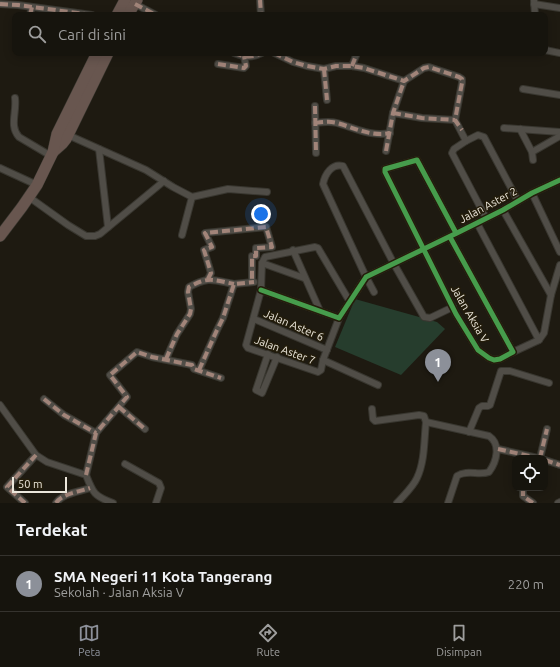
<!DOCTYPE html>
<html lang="id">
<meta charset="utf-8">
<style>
:root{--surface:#16140d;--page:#23211b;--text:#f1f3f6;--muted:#9e9e9d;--line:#35332e;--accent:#8c9099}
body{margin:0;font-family:Ubuntu,sans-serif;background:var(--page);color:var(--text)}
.controls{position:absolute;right:12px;bottom:12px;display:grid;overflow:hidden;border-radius:8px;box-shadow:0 2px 10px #0003}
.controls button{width:36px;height:36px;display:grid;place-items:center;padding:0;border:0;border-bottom:1px solid var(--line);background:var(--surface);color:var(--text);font:20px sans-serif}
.scale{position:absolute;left:12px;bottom:10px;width:55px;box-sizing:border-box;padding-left:4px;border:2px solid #ece7dc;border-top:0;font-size:11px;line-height:14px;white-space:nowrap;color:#ece7dc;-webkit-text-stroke:3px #241d0b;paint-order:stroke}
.you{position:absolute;left:261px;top:214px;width:14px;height:14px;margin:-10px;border:3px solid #fff;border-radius:50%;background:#1a73e8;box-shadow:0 0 0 6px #1a73e833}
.badge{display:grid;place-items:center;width:26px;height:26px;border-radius:50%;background:var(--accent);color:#fff;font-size:13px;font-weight:700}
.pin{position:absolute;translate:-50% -33px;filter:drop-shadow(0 1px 2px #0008)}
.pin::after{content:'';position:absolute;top:21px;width:14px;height:12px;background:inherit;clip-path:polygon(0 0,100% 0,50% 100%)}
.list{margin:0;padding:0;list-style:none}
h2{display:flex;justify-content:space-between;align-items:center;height:52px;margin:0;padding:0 16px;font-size:17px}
h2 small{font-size:13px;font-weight:400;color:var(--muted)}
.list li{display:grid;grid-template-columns:26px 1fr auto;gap:12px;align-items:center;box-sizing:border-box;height:56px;padding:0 16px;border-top:1px solid var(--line)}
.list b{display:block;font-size:15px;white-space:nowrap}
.list p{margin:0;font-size:13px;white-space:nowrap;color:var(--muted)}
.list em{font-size:13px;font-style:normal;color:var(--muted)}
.icon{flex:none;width:22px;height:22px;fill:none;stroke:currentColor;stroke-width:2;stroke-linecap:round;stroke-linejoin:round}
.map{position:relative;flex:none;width:560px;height:503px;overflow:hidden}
.search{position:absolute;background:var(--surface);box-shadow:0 2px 10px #0003;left:12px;right:12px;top:12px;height:44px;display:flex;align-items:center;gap:10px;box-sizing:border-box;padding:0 14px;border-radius:8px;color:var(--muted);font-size:15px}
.sheet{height:108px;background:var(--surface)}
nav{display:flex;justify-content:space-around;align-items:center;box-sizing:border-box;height:56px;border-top:1px solid var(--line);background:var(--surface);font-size:11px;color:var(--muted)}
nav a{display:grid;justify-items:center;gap:2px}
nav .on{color:var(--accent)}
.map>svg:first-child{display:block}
.green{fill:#263d2d}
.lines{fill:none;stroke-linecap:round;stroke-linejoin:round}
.street-casing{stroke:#393730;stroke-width:8}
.highway-casing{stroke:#393730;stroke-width:12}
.street{stroke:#504d47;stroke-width:6}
.highway{stroke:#68564f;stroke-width:11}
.quiet{stroke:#a18479;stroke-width:4;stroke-dasharray:8 4;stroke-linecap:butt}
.cycleway-casing{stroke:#241d0b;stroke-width:8}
.cycleway{stroke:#469c4c;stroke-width:5}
.labels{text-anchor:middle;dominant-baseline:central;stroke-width:3;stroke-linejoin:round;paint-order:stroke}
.street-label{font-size:11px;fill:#ece7dc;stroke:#241d0b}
</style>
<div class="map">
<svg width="560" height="503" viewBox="0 0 560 503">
<rect width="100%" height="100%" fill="#1e1a11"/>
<polygon class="green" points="355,299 437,322 445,329 401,375 335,347"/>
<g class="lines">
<g class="street-casing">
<g id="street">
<polyline points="260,0 261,15"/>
<polyline points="534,0 535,15"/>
<polyline points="0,4 18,5 92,15"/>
<polyline points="135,4 156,15"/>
<polyline points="534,4 560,8"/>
<polyline points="30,15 32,7"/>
<polyline points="545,50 560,53"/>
<path d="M234,53C244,57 252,58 262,53"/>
<polyline points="274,53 293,62 307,66 324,69 336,66 352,66 364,68 404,81 424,68 429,67 459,77 462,79 462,83 455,120 466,141"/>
<polyline points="218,64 244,68 246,66 244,56"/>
<polyline points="352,66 357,53"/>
<polyline points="324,69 327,100"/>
<polyline points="523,89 560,95"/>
<path d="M15,98C17,112 9,126 19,137L51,156"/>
<polyline points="315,106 316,153"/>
<polyline points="393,113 422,118 455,120"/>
<path d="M315,123C323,122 330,121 337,123C355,128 371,137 390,133"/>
<polyline points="504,128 560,132"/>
<polyline points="520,129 532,152 533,160"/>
<polyline points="68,135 146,170 173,187 192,197 182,235"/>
<polyline points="99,149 108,227"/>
<polyline points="386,151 393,113 404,81"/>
<polyline points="532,152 560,136"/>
<polyline points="0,168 37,185"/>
<polyline points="532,193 560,252"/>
<polyline points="29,197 68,225 86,236 95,236 100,234 164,181"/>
<polyline points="192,197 228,189 267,192"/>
<polyline points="503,210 551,295"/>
<polyline points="486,218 452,153 454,149 466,141 478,135 484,137 518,201"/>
<polyline points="477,223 539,340"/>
<polyline points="450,237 513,352 500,359 494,360 489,358 478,350 456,314 385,172 385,169 417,160 456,233"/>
<polyline points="293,250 320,311"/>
<polyline points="262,263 304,278"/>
<polyline points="208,279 211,273 204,250 212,247 205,233 266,227 272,247 256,248 256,256 252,256 252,282"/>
<polyline points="261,290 339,318 366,277 461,231 503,210 532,193 560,180"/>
<path d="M374,292L366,277L323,184C325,174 332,163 343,166L394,264L424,317L430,318L453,307"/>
<polyline points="339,318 323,360 321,370 318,372 248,348 246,345 261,290 262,263 265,257 315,247 318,248 350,302"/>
<polyline points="254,319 327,350"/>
<polyline points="513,352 539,340 544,333 551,295 560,265"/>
<polyline points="268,354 256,390 262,393 277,357"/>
<path d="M166,359L177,334L190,314L191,309L188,292L189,287C209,276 213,280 234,284"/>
<polyline points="323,360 378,385"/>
<polyline points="199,370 217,330 223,318 234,284 254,282"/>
<polyline points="44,399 64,415 96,433"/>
<path d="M0,405L36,455L47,462L86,475C93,493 94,496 113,503"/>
<polyline points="119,407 145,429"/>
<path d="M372,409L373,419L375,421L419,415L424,416L426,422C424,440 425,461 417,478C413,487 404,495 397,503"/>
<path d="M426,422L489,436C501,444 497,461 489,472C479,476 467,469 457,476L448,503"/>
<polyline points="469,432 479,408 482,406 488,406 490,405 501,371 510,371 549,383"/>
<polyline points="498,449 538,458"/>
<polyline points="540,458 547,429"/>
<polyline points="545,460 560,465"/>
<polyline points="125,464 159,483 161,488 156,503"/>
<polyline points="86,475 96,433 127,397 110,375 137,352 152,357 192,365 194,369 221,378"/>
<polyline points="523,488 523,496 533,503"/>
<polyline points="25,503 7,487 36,455"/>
<path d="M56,503C63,493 79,492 90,488"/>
<polyline points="558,503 560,502"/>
</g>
</g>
<g class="highway-casing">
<g id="highway">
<polyline points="117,15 125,0"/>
<polyline points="128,15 137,0"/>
<polyline points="53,152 62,144 66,139 108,53"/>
<polyline points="0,236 22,207 37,185 53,152 57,134 97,53"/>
</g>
</g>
<use href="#street" class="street"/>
<use href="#highway" class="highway"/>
<g class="quiet">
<polyline points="260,0 261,15"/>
<polyline points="0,4 18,5 92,15"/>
<polyline points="135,4 156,15"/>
<polyline points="30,15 32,7"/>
<path d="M234,53C244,57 252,58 262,53"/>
<polyline points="274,53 293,62 307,66 324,69 336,66 352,66 364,68 404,81 424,68 429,67 459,77 462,79 462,83 455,120 462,130"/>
<polyline points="218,64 244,68 246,66 244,56"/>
<polyline points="352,66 357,53"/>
<polyline points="324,69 327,100"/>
<polyline points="315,106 316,153"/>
<polyline points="393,113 422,118 455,120"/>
<path d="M315,123C323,122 330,121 337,123C355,128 371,137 390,133"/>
<polyline points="386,151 393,113 404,81"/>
<polyline points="208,279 211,273 204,250 212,247 205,233 266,227 272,247 256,248 256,256 252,256 252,282"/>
<path d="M166,359L177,334L190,314L191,309L188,292L189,287C209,276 213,280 234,284"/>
<polyline points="199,370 217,330 223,318 234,284 254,282"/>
<polyline points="44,399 64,415 96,433"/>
<polyline points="119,407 145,429"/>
<polyline points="498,449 538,458"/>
<polyline points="540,458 547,429"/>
<polyline points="545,460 560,465"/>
<polyline points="86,475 96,433 127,397 110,375 137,352 152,357 192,365 194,369 221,378"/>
<polyline points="523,488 523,496 533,503"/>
<polyline points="25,503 7,487 36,455"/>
<path d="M56,503C63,493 79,492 90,488"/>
</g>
<g class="cycleway-casing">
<g id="cycleway">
<polyline points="450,237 513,352 500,359 494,360 489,358 478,350 456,314 385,172 385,169 417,160 456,233"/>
<polyline points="261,290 339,318 366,277 461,231 503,210 532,193 560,180"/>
</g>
</g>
<use href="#cycleway" class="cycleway"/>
</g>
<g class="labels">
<g class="street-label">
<text transform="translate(488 205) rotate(-28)">Jalan Aster 2</text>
<text transform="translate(470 314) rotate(60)">Jalan Aksia V</text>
<text transform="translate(294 325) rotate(23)">Jalan Aster 6</text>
<text transform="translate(285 350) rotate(20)">Jalan Aster 7</text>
</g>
</g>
</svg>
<div class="controls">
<button><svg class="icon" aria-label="locate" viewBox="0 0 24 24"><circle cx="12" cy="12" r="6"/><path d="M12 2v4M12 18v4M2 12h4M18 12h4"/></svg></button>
</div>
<div class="scale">50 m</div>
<div class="you"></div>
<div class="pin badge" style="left:438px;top:382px">1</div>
<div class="search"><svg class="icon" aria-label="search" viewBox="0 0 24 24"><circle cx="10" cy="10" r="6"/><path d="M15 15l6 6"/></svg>Cari di sini</div>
</div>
<section class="sheet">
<h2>Terdekat<small></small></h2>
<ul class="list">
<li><span class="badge">1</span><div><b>SMA Negeri 11 Kota Tangerang</b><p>Sekolah · Jalan Aksia V</p></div><em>220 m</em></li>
</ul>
</section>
<nav>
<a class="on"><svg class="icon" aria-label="map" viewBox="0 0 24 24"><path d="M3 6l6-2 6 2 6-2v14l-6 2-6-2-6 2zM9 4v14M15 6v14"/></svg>Peta</a>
<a><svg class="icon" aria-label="directions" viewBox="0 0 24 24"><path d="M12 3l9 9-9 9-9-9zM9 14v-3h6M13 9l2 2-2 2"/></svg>Rute</a>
<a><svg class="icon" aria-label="saved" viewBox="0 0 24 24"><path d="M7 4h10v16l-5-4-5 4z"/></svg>Disimpan</a>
</nav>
